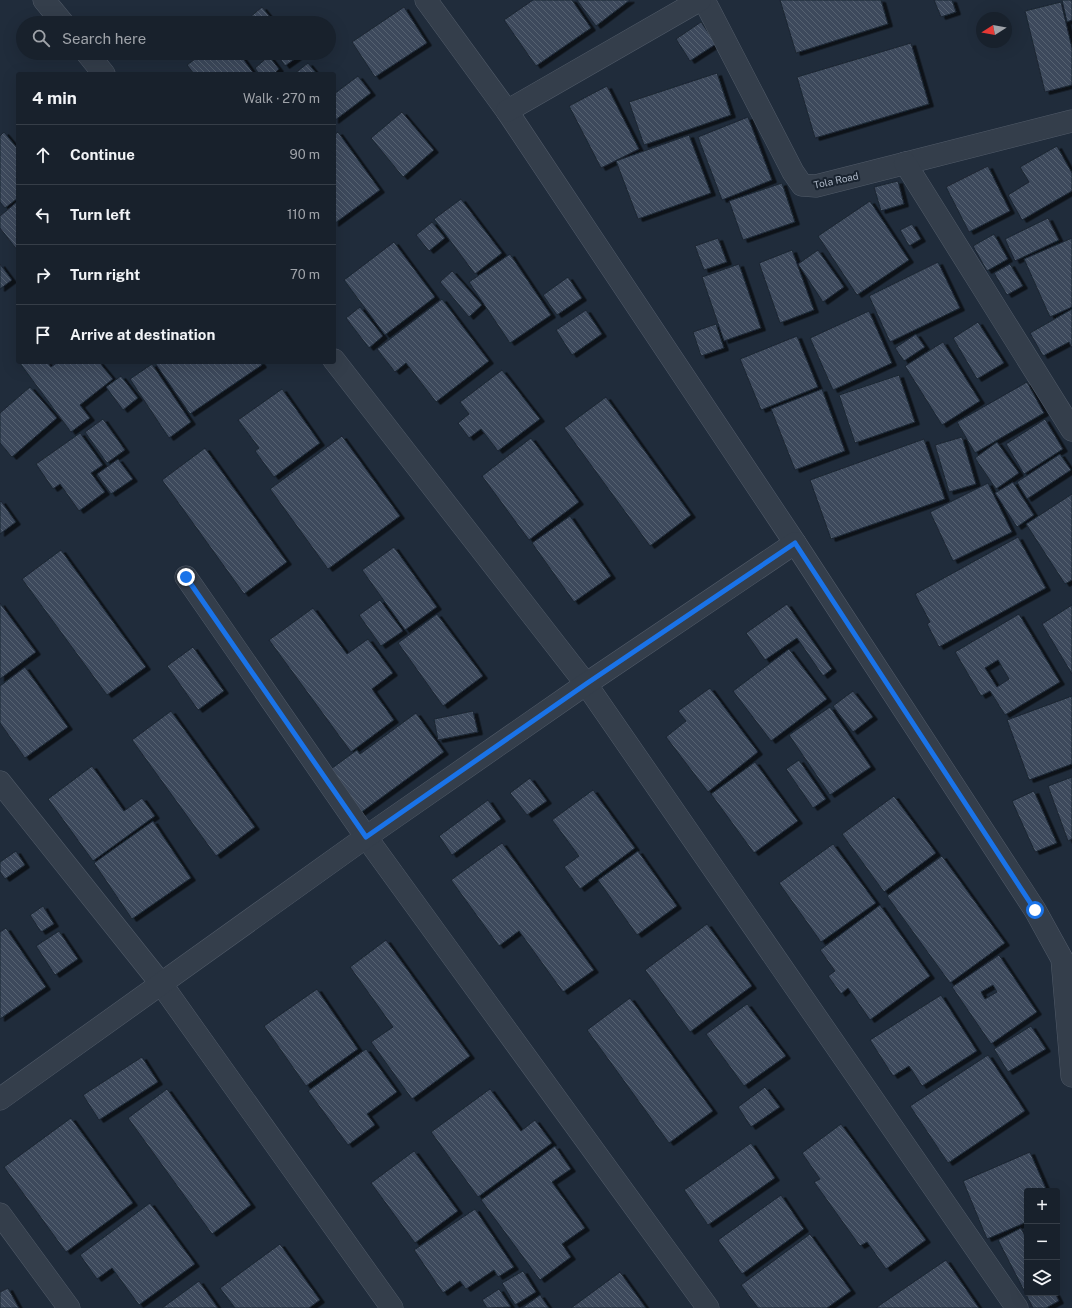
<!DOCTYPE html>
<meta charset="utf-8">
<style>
:root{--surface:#18212c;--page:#252e38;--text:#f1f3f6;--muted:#9fa3a9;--line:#363e48}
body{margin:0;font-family:"Public Sans",sans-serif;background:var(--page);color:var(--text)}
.controls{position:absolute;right:12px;bottom:12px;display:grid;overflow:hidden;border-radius:4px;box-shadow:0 4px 16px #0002}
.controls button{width:36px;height:36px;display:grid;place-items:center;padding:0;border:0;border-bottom:1px solid var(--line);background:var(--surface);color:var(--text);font:20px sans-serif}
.compass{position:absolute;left:976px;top:12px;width:36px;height:36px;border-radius:50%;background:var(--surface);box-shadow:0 4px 16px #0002;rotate:259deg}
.stop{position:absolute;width:12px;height:12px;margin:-9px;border:3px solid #1a73e8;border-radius:50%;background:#fff}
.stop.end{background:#1a73e8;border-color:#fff;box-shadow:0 1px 4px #0008}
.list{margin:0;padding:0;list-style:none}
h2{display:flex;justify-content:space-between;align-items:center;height:52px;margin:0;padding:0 16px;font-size:17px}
h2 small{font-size:13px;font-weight:400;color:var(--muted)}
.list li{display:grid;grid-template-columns:26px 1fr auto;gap:12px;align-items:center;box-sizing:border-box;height:60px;padding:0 16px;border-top:1px solid var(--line)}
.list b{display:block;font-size:15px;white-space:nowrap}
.list em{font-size:13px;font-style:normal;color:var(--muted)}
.icon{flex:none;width:22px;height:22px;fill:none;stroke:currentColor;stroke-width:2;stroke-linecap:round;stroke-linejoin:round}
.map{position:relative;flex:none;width:1072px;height:1308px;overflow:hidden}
.search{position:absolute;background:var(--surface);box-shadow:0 4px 16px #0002;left:16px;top:16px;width:320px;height:44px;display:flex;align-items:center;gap:10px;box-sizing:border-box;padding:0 14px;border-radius:22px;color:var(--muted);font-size:15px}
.panel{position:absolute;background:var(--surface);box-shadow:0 4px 16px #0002;left:16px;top:72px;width:320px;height:292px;border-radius:4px}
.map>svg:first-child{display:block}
.building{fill:url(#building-back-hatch);stroke:#1b2532;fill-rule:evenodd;filter:url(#shadow)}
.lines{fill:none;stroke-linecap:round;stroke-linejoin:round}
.minor-casing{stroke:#515b69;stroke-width:23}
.minor{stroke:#343e4b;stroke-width:22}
.route{stroke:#1a73e8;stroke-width:5}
.labels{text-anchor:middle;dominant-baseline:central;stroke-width:4;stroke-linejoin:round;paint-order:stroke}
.street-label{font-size:10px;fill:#aeb8c7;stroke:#19232f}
</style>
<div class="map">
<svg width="1072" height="1308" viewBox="0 0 1072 1308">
<defs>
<pattern id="building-back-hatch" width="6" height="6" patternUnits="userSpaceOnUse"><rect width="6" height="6" fill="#3c4a5b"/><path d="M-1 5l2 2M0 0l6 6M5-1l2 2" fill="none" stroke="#566271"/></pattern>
<filter id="shadow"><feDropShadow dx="4.5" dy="2.5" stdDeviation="0" flood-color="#0009"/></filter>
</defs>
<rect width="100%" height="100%" fill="#202c3b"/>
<g class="building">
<polygon points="533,0 572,0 591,28 536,66 504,20"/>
<polygon points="577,0 630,0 596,26"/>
<polygon points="780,0 881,0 888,24 796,53"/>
<polygon points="934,0 952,0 956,12 941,17"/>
<polygon points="1062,0 1072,0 1072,20 1067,22"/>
<polygon points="1061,2 1072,48 1072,85 1045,92 1025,11"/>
<polygon points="262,7 275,23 243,23"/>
<polygon points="404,7 427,43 375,77 352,42"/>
<polygon points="701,22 716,44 690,61 676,39"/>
<polygon points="911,43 929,104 815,138 797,77"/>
<polygon points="203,53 239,53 254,74 194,74 187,65"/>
<polygon points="276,53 303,53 285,66"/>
<polygon points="269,56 279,69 274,74 259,74 255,68"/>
<polygon points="308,63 317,74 294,74"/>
<polygon points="717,73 731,115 644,145 629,102"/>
<polygon points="358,76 371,93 334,121 334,94"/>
<polygon points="607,86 639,149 601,168 569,106"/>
<polygon points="402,112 434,150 403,177 371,138"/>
<polygon points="748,117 772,180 722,200 698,137"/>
<polygon points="4,132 18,149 18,198 5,208 0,202 0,136"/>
<polygon points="338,132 380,190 334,224 334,135"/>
<polygon points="689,135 711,193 638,219 616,161"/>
<polygon points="1057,146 1072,173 1072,191 1022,220 1008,195 1029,182 1020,167"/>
<polygon points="988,166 1010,211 969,232 946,187"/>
<polygon points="898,181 904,204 881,211 874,187"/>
<polygon points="782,183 795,222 743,240 729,201"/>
<polygon points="461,199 502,253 475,274 434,219"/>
<polygon points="18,201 18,251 0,228 0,216"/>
<polygon points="870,201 909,260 857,295 818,236"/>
<polygon points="1048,218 1059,240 1015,261 1005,239"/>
<polygon points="432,222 445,238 429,251 416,235"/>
<polygon points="912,224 921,239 909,246 900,230"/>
<polygon points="994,234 1008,259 987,271 973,246"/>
<polygon points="718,238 727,262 704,270 695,246"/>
<polygon points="1072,238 1072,307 1050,317 1024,259"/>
<polygon points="394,242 435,297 385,335 344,280"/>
<polygon points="792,250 814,310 780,323 759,263"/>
<polygon points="818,250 844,287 823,302 798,264"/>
<polygon points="510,254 551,315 510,343 469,282"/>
<polygon points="938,262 960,308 890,342 869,296"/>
<polygon points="0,264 12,280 0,289"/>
<polygon points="739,264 761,328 724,341 702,277"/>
<polygon points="1010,264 1023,286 1007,295 994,273"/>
<polygon points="452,271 482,305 469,317 440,282"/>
<polygon points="568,277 582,298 557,315 543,295"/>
<polygon points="442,299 489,361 436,402 406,363 395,372 377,349"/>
<polygon points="360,307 383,336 369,348 346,318"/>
<polygon points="1072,309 1072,348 1069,342 1043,356 1030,333"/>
<polygon points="586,310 602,334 572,355 556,330"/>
<polygon points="869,311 892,363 833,390 810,338"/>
<polygon points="978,322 1004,363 977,379 953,338"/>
<polygon points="716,324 724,348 701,356 693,332"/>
<polygon points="916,334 925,347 904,361 895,348"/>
<polygon points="797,336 818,387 761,410 740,359"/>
<polygon points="943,342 980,401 942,425 905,366"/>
<polygon points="19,362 47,362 51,367 58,362 99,362 113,379 80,405 90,418 71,432"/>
<polygon points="260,362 262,365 190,414 155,363"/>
<polygon points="152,364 191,422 169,438 130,379"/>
<polygon points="502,370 540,419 498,451 481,429 469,438 458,423 469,414 460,402"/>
<polygon points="899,375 915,422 855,443 839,395"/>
<polygon points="121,376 138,398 123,410 106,387"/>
<polygon points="1027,382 1044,413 975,453 957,422"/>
<polygon points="30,387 57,418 12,457 0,443 0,413"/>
<polygon points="282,389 320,443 274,477 255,451 259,448 238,420"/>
<polygon points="822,389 845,451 795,470 771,409"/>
<polygon points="606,397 691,515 650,546 564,428"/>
<polygon points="103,419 125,450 107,463 85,432"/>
<polygon points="1045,419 1063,449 1024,474 1006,444"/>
<polygon points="80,433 103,465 91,473 105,492 79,511 60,484 53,489 36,464"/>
<polygon points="342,436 400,516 328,569 270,489"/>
<polygon points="962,437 976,484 949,492 935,445"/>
<polygon points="531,438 579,502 529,540 482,476"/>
<polygon points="924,439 945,499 831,539 810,480"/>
<polygon points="997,442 1019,473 996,489 975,458"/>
<polygon points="205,448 287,562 244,594 162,480"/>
<polygon points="1060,454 1071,470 1027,499 1017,482"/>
<polygon points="118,459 133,479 111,494 97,474"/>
<polygon points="1013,482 1034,515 1017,527 995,493"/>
<polygon points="988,483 1012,532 953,561 930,512"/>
<polygon points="1072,494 1072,580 1065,584 1026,524"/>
<polygon points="1,501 16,522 0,534 0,502"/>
<polygon points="570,516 611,576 574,602 532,543"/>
<polygon points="1018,537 1046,588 939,647 927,624 930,622 915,594"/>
<polygon points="394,547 437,607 405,630 362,570"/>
<polygon points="61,550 146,667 107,695 22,579"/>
<polygon points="380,600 403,631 381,646 359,615"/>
<polygon points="0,603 36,652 0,679"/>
<polygon points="787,604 832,669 823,676 797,638 765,660 746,633"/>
<polygon points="1072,605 1072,674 1042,624"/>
<polygon points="313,608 347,654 368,639 393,673 372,689 394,720 351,752 269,640"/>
<polygon points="437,614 483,676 443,706 398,643"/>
<path d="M1019,614L1060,682L1005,715L990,691L981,696L955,652ZM998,660L1009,679L997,687L985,668Z"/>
<polygon points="193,647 224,691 198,710 167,666"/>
<polygon points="789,649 827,699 771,741 733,691"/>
<polygon points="25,667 68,727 25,758 0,723 0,686"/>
<polygon points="710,688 758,752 708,792 666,737 686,721 678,711"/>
<polygon points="853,691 873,717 853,732 833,706"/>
<polygon points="1072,696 1072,764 1029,780 1007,720"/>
<polygon points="830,707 871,767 830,795 789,735"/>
<polygon points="171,711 255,827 216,856 132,740"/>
<polygon points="473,711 478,732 438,740 434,719"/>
<polygon points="416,713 444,752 359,814 328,771 357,750 360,754"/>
<polygon points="799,760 826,799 813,808 786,769"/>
<polygon points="755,762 798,821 754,853 711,794"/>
<polygon points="92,766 124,811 142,798 155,816 93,861 48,799"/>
<polygon points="1072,777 1072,839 1068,841 1048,786"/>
<polygon points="530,778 547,801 527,815 510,793"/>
<polygon points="593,790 635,848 580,889 564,867 579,856 552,820"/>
<polygon points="1034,791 1057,843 1035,852 1012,801"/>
<polygon points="894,796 936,853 884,892 842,834"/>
<polygon points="488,800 501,819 452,855 439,836"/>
<polygon points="153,821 191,878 132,919 94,863"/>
<polygon points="502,843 594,970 563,992 519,931 499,946 451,880"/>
<polygon points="833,844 876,903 821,942 779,883"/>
<polygon points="16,851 25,865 5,879 0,872 0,862"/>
<polygon points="638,851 677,906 637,935 598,880"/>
<polygon points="942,856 1005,943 950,983 887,896"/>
<polygon points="880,905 930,976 870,1020 848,988 841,994 828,976 835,971 820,950"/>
<polygon points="43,906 54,924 41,932 30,915"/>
<polygon points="707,924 752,986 690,1032 645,970"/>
<polygon points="6,928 46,987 0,1019 0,932"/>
<polygon points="59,931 78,959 55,975 36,946"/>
<polygon points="386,940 470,1056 412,1099 371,1042 393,1027 350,967"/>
<path d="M999,955L1037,1012L991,1044L952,987ZM993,985L997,992L985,999L981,992Z"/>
<polygon points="317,989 358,1049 306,1086 264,1026"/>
<polygon points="941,995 977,1051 922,1086 909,1066 893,1076 870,1040"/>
<polygon points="630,998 713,1111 669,1143 587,1030"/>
<polygon points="747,1004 786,1056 744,1086 706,1034"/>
<polygon points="1031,1026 1046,1049 1008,1072 994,1049"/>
<polygon points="366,1049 397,1092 367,1114 375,1125 348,1145 308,1091"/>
<polygon points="988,1055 1025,1111 948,1163 910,1106"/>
<polygon points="142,1057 158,1082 99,1120 83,1095"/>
<polygon points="765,1087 780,1107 751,1127 738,1107"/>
<polygon points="167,1089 251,1205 212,1234 128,1118"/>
<polygon points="490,1089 521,1131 535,1120 552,1143 478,1197 431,1132"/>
<polygon points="71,1118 133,1203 66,1252 4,1167"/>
<polygon points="841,1124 926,1240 886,1269 867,1242 860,1246 814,1182 820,1179 802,1153"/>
<polygon points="751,1143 775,1178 708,1225 684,1190"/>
<polygon points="555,1146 571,1169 552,1182 585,1228 562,1244 571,1257 540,1280 481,1200"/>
<polygon points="414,1151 458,1211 415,1243 371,1183"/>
<polygon points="1030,1152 1047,1191 1027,1191 1027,1222 987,1239 963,1181"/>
<polygon points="781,1195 804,1229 742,1274 718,1240"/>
<polygon points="150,1203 195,1264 139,1305 112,1268 97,1279 80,1255"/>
<polygon points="475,1209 514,1267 498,1277 494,1270 466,1289 460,1281 443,1293 414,1250"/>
<polygon points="1021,1228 1027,1240 1027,1293 1055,1293 1059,1301 1046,1308 1033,1308 998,1240"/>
<polygon points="810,1234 851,1291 827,1308 758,1308 741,1285"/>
<polygon points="280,1244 320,1300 309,1308 235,1308 220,1288"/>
<polygon points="946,1260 979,1308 877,1308 877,1307"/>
<polygon points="523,1271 536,1292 515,1305 502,1283"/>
<polygon points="620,1272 646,1308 571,1308"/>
<polygon points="199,1281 218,1308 162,1308"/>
<polygon points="8,1288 19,1308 0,1308 0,1292"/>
<polygon points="499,1289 511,1307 487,1308 482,1300"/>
<polygon points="540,1295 549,1308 522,1308"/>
</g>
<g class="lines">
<g class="minor-casing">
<g id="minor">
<polyline points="44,0 63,23"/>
<polyline points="426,0 507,111 795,543 1035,910 1062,959 1072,1076"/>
<polyline points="704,0 793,172 802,185 816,186 1072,121"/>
<polyline points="87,53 104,74"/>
<polyline points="507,111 700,0"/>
<polyline points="905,163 1072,430"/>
<polyline points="334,360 586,684 1017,1308"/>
<polyline points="186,577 366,837 708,1308"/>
<polyline points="0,782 162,985 392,1308"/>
<polyline points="0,1099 366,837 586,684 795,543"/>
<polyline points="0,1214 69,1308"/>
</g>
</g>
<use href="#minor" class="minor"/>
</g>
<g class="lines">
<polyline class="route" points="186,577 366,837 586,684 795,543 1035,910"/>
</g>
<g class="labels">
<g class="street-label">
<text transform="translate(836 180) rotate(-12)">Tola Road</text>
</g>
</g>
</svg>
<div class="controls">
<button>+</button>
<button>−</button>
<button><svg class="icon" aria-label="layers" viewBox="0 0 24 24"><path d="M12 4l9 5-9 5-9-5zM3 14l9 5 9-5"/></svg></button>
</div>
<svg class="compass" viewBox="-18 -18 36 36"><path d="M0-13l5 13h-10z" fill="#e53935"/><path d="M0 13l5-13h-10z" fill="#9fa3a9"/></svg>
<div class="stop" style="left:1035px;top:910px"></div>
<div class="stop end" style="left:186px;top:577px"></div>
<div class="search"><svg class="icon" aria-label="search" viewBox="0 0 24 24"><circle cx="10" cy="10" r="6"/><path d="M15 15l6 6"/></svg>Search here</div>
<section class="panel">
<h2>4 min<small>Walk · 270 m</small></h2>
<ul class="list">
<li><svg class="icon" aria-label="ahead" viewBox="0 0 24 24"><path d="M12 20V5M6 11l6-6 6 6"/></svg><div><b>Continue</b></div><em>90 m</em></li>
<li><svg class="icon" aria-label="left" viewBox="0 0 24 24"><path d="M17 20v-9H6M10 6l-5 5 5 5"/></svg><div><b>Turn left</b></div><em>110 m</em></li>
<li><svg class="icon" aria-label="right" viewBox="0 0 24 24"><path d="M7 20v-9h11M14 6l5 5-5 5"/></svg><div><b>Turn right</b></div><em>70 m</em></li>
<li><svg class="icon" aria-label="arrive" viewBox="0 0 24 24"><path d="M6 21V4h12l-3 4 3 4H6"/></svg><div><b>Arrive at destination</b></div></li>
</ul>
</section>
</div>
